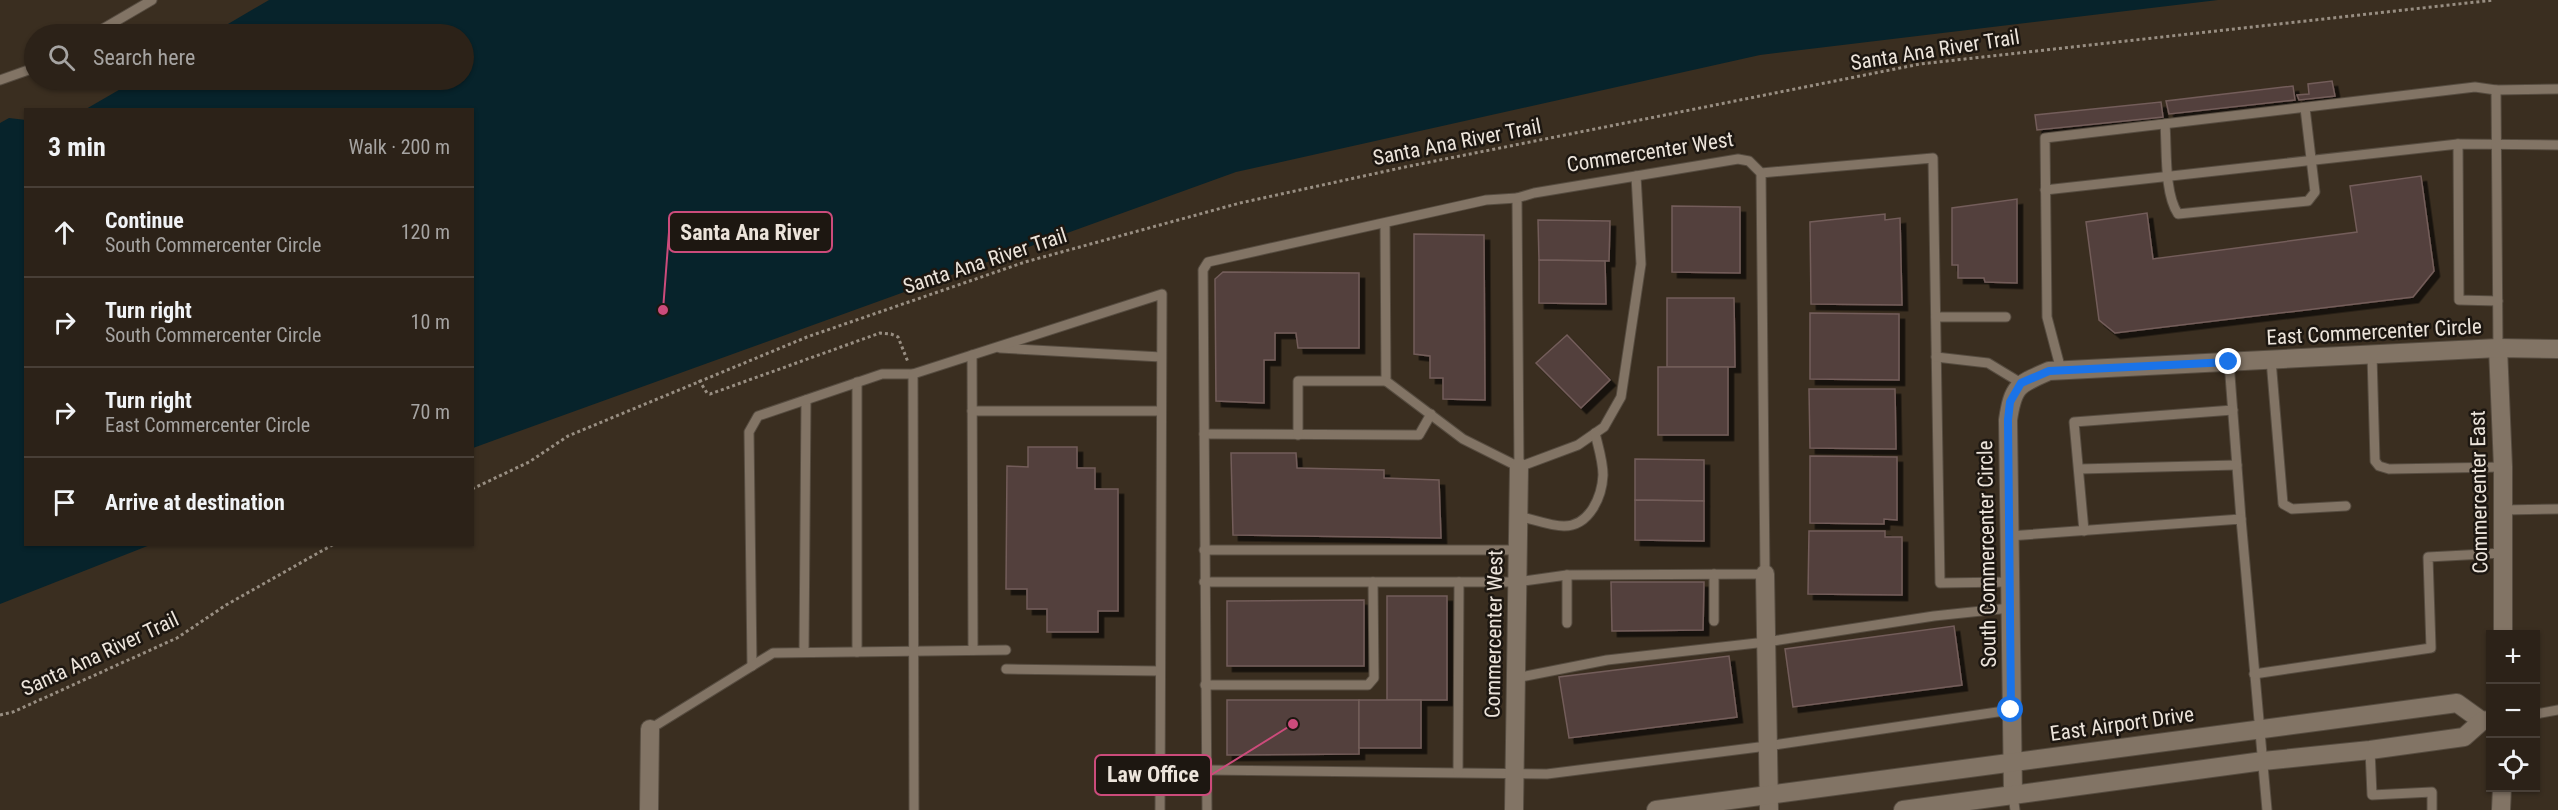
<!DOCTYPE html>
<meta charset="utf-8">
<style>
:root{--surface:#2c2218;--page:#342a21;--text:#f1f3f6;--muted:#a6a4a2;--line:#483f37}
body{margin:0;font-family:"Roboto Condensed",sans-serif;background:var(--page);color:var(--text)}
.controls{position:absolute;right:18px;bottom:18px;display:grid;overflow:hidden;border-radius:0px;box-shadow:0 2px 4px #0004}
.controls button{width:54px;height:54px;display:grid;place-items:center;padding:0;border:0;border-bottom:2px solid var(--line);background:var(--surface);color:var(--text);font:30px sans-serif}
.stop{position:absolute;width:18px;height:18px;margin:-14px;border:4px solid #1a73e8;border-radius:50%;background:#fff}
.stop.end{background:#1a73e8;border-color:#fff;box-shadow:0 2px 6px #0008}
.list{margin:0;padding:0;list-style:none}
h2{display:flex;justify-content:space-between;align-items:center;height:78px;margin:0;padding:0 24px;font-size:26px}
h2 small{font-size:20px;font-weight:400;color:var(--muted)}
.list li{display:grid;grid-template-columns:39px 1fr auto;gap:18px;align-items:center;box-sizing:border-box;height:90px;padding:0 24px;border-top:2px solid var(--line)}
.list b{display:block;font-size:22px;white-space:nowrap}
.list p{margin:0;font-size:20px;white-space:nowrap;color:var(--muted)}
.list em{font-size:20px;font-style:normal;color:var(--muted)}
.icon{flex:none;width:33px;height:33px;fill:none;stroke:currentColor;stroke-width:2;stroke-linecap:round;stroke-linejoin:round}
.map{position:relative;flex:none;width:2558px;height:810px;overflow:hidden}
.search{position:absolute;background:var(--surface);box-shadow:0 2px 4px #0004;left:24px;top:24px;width:450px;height:66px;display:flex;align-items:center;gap:15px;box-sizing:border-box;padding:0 21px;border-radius:33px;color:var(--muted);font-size:22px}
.panel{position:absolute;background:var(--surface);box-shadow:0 2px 4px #0004;left:24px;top:108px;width:450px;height:438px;border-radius:0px}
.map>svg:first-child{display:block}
.water{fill:#07232b}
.building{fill:#533f3c;stroke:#735d5a;stroke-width:1.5;filter:url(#shadow)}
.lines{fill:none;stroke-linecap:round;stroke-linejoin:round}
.lane-casing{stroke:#564c40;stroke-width:11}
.street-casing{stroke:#564c40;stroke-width:20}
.path{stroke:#988e82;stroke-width:3;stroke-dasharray:3 3;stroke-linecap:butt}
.lane{stroke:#827465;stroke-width:9}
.street{stroke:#827465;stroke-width:18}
.route{stroke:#1a73e8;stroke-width:8}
.labels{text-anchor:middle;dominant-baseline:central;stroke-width:5;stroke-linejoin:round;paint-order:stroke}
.street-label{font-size:21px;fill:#ece4db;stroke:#1d1711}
.leader{fill:none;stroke:#cc4b7b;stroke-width:2}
.callout-dot{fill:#cc4b7b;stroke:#1d1711;stroke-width:2}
.callout{fill:#1d1711;stroke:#cc4b7b;stroke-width:2}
.callout-label{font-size:22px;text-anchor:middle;font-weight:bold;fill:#ece4db}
</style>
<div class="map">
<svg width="2558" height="810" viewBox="0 0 2558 810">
<defs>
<filter id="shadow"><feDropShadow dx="5.5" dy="5.5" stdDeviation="0" flood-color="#0009"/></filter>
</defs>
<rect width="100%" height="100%" fill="#3a2e20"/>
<g class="water">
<polygon points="269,0 2218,0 1760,55 1236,172 473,448 472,110 86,109 136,80 464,80 464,34 211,34"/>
<polygon points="9,118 26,120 26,544 150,545 0,604 0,123"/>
</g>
<g class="building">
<polygon points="2332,81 2335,96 2299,100 2297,95 2309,94 2308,84"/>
<polygon points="2293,86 2295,100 2169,114 2166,101"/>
<polygon points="2161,102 2163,117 2037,130 2035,115"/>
<polygon points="2421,176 2434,271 2413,297 2115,333 2099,320 2086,222 2147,213 2153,259 2357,232 2350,186"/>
<polygon points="2017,199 2017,283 1985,282 1984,278 1958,278 1958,265 1952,265 1952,208"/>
<polygon points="1672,206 1740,207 1740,273 1672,272"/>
<polygon points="1885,214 1885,220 1900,218 1902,305 1811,304 1810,222"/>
<polygon points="1538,220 1610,221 1609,261 1539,260"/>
<polygon points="1414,234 1484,235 1485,400 1443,399 1443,378 1430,378 1430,356 1414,354"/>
<polygon points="1539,260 1605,261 1606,304 1539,303"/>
<polygon points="1223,272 1359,273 1359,348 1298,348 1296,333 1275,333 1275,360 1264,360 1264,403 1216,401 1215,279"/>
<polygon points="1667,298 1734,298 1735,367 1667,367"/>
<polygon points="1810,313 1899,314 1899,380 1810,379"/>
<polygon points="1567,335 1610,380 1581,408 1536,363"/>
<rect x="1658" y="367" width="70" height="68"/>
<polygon points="1809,389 1895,389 1896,449 1810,448"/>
<polygon points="1028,447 1077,447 1077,468 1095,468 1095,489 1118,489 1118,611 1098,611 1098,632 1047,632 1047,609 1027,609 1027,589 1006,589 1007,466 1028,467"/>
<polygon points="1231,453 1296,453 1297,468 1384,470 1384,478 1439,480 1441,538 1233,535"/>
<polygon points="1810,456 1897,457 1897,520 1884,519 1884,524 1810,523"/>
<polygon points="1635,459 1704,460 1704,501 1635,500"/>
<polygon points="1635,500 1704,501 1704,541 1635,540"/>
<polygon points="1809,531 1885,531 1885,537 1902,537 1902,595 1808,594"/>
<polygon points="1611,582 1704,582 1703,630 1612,631"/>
<rect x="1387" y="596" width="60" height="104"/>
<polygon points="1364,600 1364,666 1227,666 1227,601"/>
<polygon points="1954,626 1962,685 1793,707 1785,649"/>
<polygon points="1729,656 1737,717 1569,738 1559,677"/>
<polygon points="1227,700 1359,700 1359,754 1227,755"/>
<rect x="1359" y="700" width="62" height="48"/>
</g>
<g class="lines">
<g class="lane-casing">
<g id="lane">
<polyline points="94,34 152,0"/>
<polyline points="0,80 34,68"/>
<polyline points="2496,90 2558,89"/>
<path d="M2165,124C2167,150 2164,193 2178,214L2308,201L2315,192L2305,108"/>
<polyline points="2458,144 2459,300 2498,301"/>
<polyline points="1761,173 1933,158 1940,583 2009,582"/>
<polyline points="2045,190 2458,144 2558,145"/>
<polyline points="1385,224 1386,381 1463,439 1519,467 1578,445 1604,427 1621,397 1641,264 1636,176"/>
<polyline points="1936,317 2006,317"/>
<polyline points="1000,348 1161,357"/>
<polyline points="972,355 973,650"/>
<polyline points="2372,355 2375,461 2379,466 2389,469 2503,467"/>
<polyline points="1936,357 1988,363 2021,383"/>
<polyline points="2271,360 2283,504 2292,509 2346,506"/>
<polyline points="2229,362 2241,519"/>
<polyline points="2061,370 2047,317 2045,138 2475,87 2496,90 2498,348"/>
<polyline points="857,382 857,652"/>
<polyline points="972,411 1161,411"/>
<polyline points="1204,434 1419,435 1431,414"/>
<polyline points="1298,435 1298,381 1386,381"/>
<polyline points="2079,469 2237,465"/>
<polyline points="2503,510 2558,509"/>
<path d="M1518,516C1533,519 1550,526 1564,526C1590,526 1602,496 1603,475C1603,461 1598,446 1595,433"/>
<polyline points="2084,531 2074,422 2233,410"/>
<polyline points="2009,536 2241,519 2267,810"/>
<polyline points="1204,550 1518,550"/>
<polyline points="1714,574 1714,621"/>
<polyline points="1204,582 1517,582 1567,575 1765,574 1761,173 1749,161 1738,159 1534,193 1517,198 1519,467"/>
<polyline points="1567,623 1567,575"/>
<polyline points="804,652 806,400"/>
<polyline points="752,666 749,432 758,416 882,374 913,374"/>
<polyline points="1006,669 1160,671"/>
<polyline points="2254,674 2431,648 2428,557 2503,553"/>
<polyline points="1516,678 1607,660 1766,642 1934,616 2010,608"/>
<polyline points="1205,685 1368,685 1374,678 1373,582"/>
<polyline points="2536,714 2558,710"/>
<polyline points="650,729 773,653 1006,650"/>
<polyline points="2370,750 2372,795 2432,792 2432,810"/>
<polyline points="1205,770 1547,774 1767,746 2011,710"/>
<polyline points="1458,772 1459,582"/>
<polyline points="2013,795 2015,810"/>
<polyline points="914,810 913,374 1162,294 1160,810"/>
<polyline points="1207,810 1203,270 1208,262 1486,200 1517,198"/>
</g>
</g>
<g class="street-casing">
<g id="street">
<polyline points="2498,348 2503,467 2503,634"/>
<polyline points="1765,574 1769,810"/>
<path d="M2013,795L2008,420C2013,385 2019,384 2049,371L2498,348L2558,349"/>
<polyline points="649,810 650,729"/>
<polyline points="1514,810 1519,467"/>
<polyline points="1656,810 2457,703 2482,721"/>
<polyline points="1903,810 2263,761 2370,750 2464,737 2482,721 2490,720"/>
<polyline points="2501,810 2502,788"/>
</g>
</g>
<g class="path">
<polyline points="699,380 707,393 710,394 880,333 891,334 898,337 908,362"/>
<polyline points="472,489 529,462 568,436 807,337 1025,262 1240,203 1405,167 1920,64 2494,0"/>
<polyline points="0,715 13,712 177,638 226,605 334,544"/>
</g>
<use href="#lane" class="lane"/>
<use href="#street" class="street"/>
</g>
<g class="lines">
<polyline class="route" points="2011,710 2008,420 2010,402 2021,383 2049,371 2229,362"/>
</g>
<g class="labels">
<g class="street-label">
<text transform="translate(1935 50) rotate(-9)">Santa Ana River Trail</text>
<text transform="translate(1457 142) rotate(-11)">Santa Ana River Trail</text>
<text transform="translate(1650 152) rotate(-9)">Commercenter West</text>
<text transform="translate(985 261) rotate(-18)">Santa Ana River Trail</text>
<text transform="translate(2374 332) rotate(-3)">East Commercenter Circle</text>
<text transform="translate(2479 492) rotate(-91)">Commercenter East</text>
<text transform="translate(1987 554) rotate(-91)">South Commercenter Circle</text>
<text transform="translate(1494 634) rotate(-89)">Commercenter West</text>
<text transform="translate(100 654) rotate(-25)">Santa Ana River Trail</text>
<text transform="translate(2122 724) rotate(-8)">East Airport Drive</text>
</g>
</g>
<path class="leader" d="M663 310L669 232M1293 724L1211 775"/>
<g class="callout-dot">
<circle cx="663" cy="310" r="6"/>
<circle cx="1293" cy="724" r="6"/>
</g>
<g class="callout">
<rect x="669" y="212" width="163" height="40" rx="6"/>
<rect x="1095" y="755" width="116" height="40" rx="6"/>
</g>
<g class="callout-label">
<text x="750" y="240">Santa Ana River</text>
<text x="1153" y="782">Law Office</text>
</g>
</svg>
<div class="controls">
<button>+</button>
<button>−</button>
<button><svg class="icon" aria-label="locate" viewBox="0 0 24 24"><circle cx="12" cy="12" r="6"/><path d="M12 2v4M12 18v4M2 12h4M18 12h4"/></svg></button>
</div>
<div class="stop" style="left:2011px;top:710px"></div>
<div class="stop end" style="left:2229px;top:362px"></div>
<div class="search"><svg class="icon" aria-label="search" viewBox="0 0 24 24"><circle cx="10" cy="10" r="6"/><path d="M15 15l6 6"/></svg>Search here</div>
<section class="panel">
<h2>3 min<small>Walk · 200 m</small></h2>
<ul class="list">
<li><svg class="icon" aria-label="ahead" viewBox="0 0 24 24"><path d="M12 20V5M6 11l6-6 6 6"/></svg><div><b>Continue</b><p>South Commercenter Circle</p></div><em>120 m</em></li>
<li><svg class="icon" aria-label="right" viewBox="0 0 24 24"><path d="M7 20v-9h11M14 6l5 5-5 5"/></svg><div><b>Turn right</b><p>South Commercenter Circle</p></div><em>10 m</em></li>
<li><svg class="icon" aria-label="right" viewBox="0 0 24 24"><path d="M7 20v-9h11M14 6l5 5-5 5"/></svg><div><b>Turn right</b><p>East Commercenter Circle</p></div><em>70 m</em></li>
<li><svg class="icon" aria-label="arrive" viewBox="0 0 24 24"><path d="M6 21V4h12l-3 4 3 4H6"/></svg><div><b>Arrive at destination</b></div></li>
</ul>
</section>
</div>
